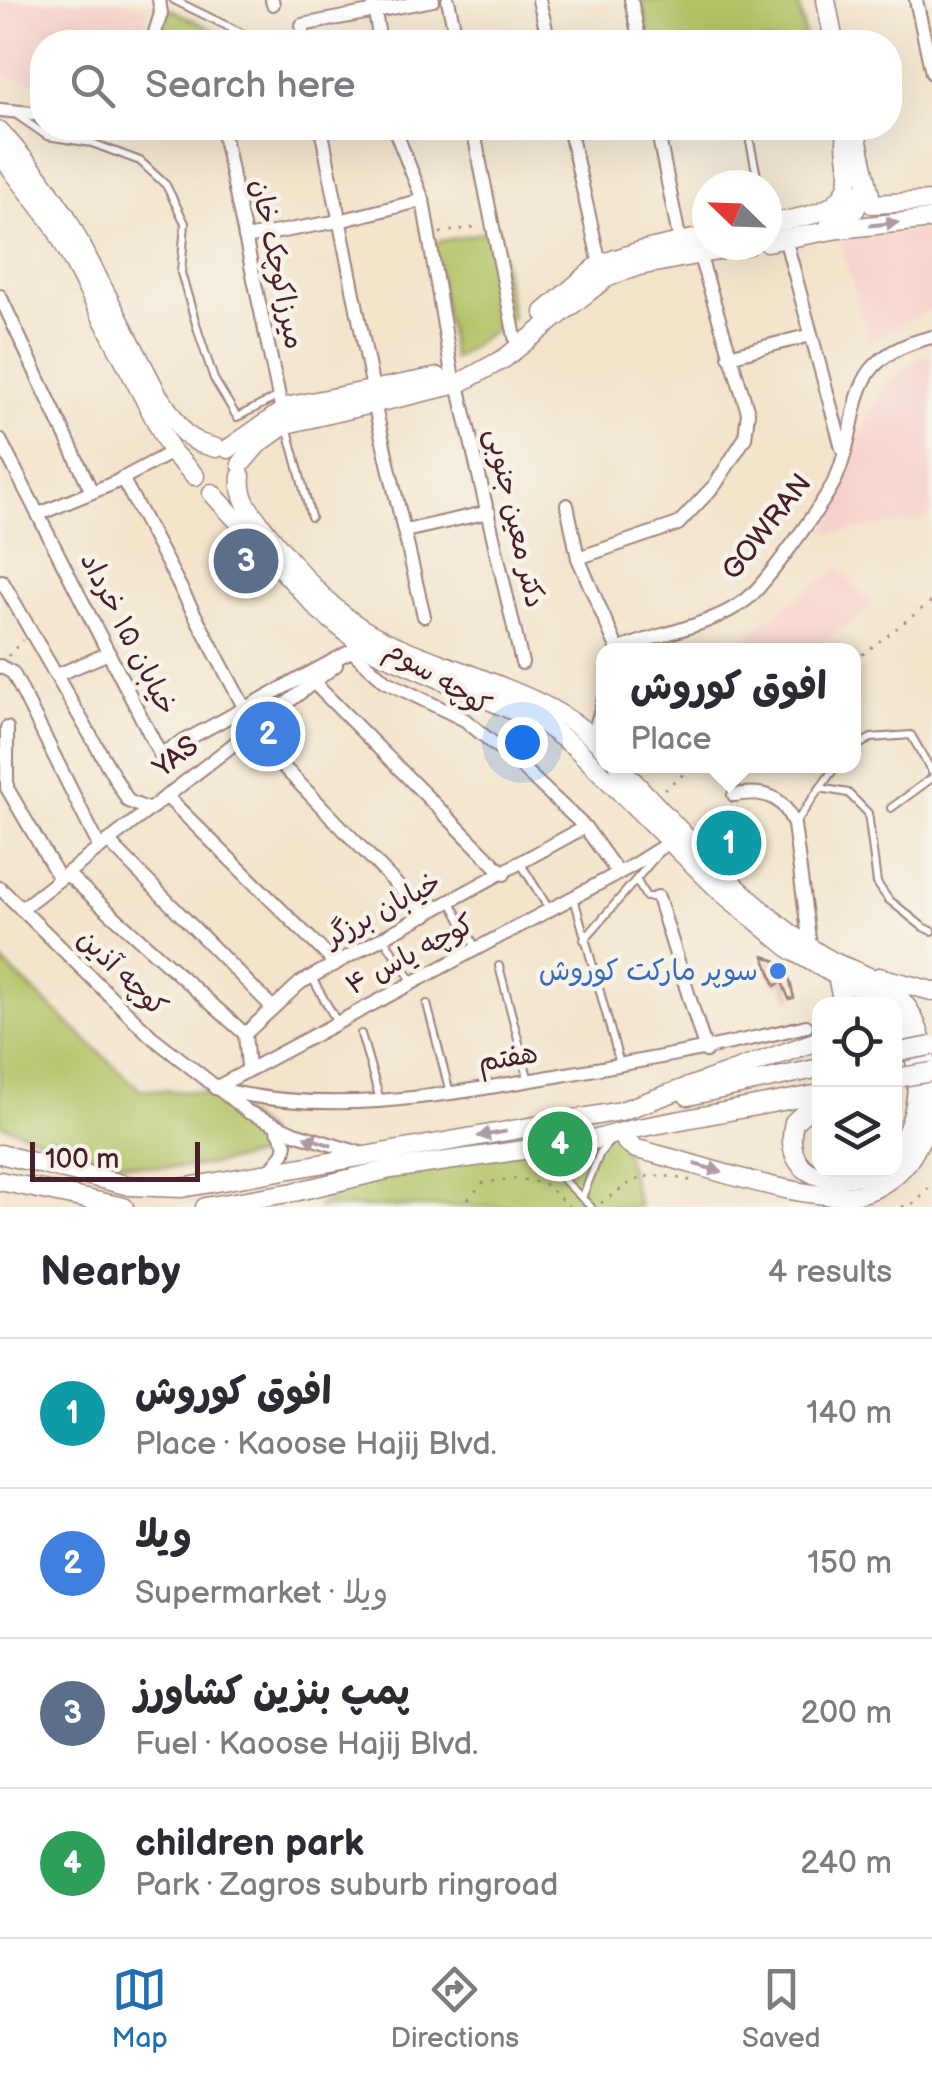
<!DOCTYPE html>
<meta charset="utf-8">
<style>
:root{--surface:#fff;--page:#f7f7f7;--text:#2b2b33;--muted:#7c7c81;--line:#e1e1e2;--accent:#1f6fb2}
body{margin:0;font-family:"Balsamiq Sans","Playpen Sans Arabic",sans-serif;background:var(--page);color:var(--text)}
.controls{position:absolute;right:30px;bottom:30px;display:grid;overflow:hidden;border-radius:20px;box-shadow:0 10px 40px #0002}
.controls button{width:90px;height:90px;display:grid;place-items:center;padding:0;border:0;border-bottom:2px solid var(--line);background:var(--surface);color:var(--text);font:50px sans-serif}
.compass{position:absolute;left:692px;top:170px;width:90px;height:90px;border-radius:50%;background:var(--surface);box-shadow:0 10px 40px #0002;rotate:293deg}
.scale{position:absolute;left:30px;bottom:25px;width:170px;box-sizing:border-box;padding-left:10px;border:5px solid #4a1f2b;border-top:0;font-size:28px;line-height:35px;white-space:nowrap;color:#4a1f2b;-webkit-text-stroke:8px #f7f3e8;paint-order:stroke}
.you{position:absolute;left:522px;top:742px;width:35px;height:35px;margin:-25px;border:8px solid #fff;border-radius:50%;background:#1a73e8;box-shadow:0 0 0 15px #1a73e833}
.badge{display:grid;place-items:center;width:65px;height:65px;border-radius:50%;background:var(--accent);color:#fff;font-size:32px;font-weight:700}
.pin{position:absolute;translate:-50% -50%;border:5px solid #fff;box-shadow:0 2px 10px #0006}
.popup{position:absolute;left:596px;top:643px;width:265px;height:130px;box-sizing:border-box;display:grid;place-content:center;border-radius:20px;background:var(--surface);filter:drop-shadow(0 2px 8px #0005);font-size:32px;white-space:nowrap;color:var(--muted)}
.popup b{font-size:38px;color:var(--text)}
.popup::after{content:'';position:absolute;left:50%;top:100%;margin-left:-20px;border:20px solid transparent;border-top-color:var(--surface)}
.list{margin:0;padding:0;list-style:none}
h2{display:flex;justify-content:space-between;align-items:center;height:130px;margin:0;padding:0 40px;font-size:42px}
h2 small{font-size:32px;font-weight:400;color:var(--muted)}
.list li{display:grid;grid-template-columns:65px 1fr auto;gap:30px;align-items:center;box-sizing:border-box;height:150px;padding:0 40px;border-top:2px solid var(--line)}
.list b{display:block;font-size:38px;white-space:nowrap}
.list p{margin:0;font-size:32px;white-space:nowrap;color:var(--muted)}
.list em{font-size:32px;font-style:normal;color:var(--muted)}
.icon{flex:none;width:55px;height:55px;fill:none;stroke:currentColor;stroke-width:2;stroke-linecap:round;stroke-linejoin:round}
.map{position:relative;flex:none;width:932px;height:1207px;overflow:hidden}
.search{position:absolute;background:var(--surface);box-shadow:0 10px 40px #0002;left:30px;right:30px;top:30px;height:110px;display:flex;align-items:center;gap:25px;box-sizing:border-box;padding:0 35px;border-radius:40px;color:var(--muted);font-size:38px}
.sheet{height:730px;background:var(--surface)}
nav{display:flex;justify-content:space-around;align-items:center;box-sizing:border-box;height:140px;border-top:2px solid var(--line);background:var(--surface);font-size:28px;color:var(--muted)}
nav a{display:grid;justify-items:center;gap:5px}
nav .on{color:var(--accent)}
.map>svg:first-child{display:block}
.built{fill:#f7d0cc}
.green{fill:#b2c366;stroke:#7e7148;stroke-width:2.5}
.building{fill:#dca49f}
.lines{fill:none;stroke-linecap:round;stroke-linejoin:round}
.lane-casing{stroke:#9e827b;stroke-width:10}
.street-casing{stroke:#9e827b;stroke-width:16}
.secondary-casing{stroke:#9e827b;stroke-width:21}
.path{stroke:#9e827b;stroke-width:2.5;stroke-dasharray:2.5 8;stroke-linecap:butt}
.lane{stroke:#fff;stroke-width:6}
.street{stroke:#fff;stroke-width:12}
.secondary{stroke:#fff;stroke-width:18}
.secondary-bridge-casing{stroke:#9e827b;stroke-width:21;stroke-linecap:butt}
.secondary-bridge{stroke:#fff;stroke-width:18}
.oneway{fill:#ae9aa0}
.shop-dot{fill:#3f7fe0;stroke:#f7f3e8;stroke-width:4}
.labels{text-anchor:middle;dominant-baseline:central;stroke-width:9;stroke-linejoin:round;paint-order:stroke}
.street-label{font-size:28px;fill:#4a1f2b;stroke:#f7f3e8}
.shop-label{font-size:28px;fill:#366cbe;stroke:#f7f3e8;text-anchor:end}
</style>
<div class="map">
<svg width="932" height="1207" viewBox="0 0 932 1207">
<rect width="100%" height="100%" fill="#f7f3e8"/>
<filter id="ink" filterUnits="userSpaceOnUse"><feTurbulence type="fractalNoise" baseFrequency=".01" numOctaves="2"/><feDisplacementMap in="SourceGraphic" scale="20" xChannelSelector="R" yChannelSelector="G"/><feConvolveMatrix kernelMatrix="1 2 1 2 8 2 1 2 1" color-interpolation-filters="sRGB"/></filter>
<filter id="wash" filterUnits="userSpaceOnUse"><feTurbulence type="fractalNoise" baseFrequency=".0048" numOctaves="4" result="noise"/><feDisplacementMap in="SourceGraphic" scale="40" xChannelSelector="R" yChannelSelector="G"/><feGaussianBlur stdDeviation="2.25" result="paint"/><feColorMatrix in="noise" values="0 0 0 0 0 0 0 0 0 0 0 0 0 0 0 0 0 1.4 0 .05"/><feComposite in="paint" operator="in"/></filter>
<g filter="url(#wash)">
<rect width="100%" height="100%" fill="#f3e4cb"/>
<g class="built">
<polygon points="0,0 116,0 149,8 141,32 134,42 42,42 42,85 0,74"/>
<polygon points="932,231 932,309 869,341 840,240"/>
<polygon points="924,356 932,356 932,512 925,520 827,534 860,434 888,381"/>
<polygon points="839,568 873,606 814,650 758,650 746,635"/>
</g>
<g class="green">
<polygon points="642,0 798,0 806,42 651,42"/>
<polygon points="171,9 237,42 157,42"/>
<polygon points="497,229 512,318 453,359 433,243"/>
<path d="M0,960L139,1089L213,1093L264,1130L268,1144L262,1155C236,1159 210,1166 184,1167C120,1171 59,1146 0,1124Z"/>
<polygon points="617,1121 639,1207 318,1207 376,1167"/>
</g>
<g id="blocks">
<polygon class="building" points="764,956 786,965 794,998 789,999 782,982 775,986"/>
</g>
</g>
<g filter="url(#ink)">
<use href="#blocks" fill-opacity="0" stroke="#9e827b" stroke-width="2.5"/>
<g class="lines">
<g class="lane-casing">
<g id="lane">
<polyline points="174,0 260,42"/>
<polyline points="18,116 47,136 92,143 140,161 166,185 185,223 181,273 199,334 214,379 237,417 279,396"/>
<polyline points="747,128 759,185"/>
<polyline points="287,426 311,517"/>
<polyline points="854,748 871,738 911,735 932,772"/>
<polyline points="820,788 836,766"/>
<polyline points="891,808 932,778"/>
<polyline points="794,825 820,788 848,793 868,813 877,883 888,899 923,927 932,931"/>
<polyline points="521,864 549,909"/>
<polyline points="637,881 646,897 656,897"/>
<polyline points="574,898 620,1064"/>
<polyline points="451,902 476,948"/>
<polyline points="384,939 413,982"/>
<polyline points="584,940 657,855"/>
<polyline points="499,966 529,1081"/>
<polyline points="312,978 337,1022"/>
<polyline points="427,1004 450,1093"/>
<polyline points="361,1034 380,1100"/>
<polyline points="532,1155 544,1160 591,1207"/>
<polyline points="582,1198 600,1153 610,1141"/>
</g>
</g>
<g class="street-casing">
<g id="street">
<polyline points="272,0 273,4"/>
<polyline points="373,0 380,42"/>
<polyline points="448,0 457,42"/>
<polyline points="539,0 549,42"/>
<polyline points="631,0 640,42"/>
<polyline points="916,0 932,73"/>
<polyline points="152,42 161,13 159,0"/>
<polyline points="305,42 302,25 433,0"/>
<polyline points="0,110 42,114"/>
<polyline points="222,128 282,411"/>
<polyline points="321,128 373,389"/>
<polyline points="394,128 423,200 452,374"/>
<polyline points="473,128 515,337"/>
<polyline points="569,128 600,264"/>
<polyline points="657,128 680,242"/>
<polyline points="245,238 339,221 423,200"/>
<polyline points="785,238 842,448"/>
<polyline points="0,296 92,492"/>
<polyline points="729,356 811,335"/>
<polyline points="458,384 522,663"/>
<polyline points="374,403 424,616"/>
<polyline points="0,440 160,754 362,645"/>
<polyline points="122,478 244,707"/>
<polyline points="567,505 578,558 618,650"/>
<polyline points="39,514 114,483 172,452"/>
<polyline points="405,531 489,512"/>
<polyline points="578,558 678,524 715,485 745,438 748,412 699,254"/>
<polyline points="2,581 128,801 149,810"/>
<path d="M618,650C658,633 710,627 746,600C765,585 827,499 837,476C865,409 840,359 932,337"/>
<polyline points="353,652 385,681 465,720 516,762 585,827 618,873"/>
<polyline points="0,666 13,673 100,848"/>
<polyline points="57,675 109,653"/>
<polyline points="314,683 504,874"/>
<polyline points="7,728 7,788 60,879"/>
<polyline points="250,732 426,915"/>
<polyline points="593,737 604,699"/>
<path d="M734,795C764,790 783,795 794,825L810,946"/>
<polyline points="166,796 336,964"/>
<polyline points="108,841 271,1006"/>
<polyline points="67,874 245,1034"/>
<polyline points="0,888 151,1036 248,1112 294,1133 363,1154"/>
<polyline points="658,897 706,1051"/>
<polyline points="21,909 336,665"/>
<polyline points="248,1067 245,1034 300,983 585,827"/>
<path d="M215,1088C330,1118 445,1095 561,1075C643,1061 725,1046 806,1026"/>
<polyline points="215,1088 630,867 670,842"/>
<polyline points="267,1174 284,1153 286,1144 277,1129"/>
</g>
</g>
<g class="secondary-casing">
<g id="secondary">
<polyline points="826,0 834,42"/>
<polyline points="852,128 856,133 872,204 932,201"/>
<polyline points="0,131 40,178 66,216 158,395 184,433 199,443 216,448"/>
<polyline points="0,154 54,225 172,452 195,476"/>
<path d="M767,224C796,218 849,215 849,175C849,159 843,144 848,128"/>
<polyline points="829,226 855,210 866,187"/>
<polyline points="767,242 839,229 932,219"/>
<polyline points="544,312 600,264 640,251 707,236"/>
<polyline points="228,449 290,406 438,377"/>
<polyline points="241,464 257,445 286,424 458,384 505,358 606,278 639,266 748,245"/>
<path d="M241,476C238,501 254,515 269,535C298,571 332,613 373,635C443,672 551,690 604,749"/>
<polyline points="212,493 318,609 362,645 544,724 575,747 720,891 793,951 837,976 843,1004"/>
<path d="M619,766C671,821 723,879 782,927C797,939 815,952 832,961C857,973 885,979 904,1003C925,1029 931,1079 929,1112C928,1128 920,1141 913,1154C902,1173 880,1189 859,1194C805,1205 692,1161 636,1149L626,1142L622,1133"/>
<polyline points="837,976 888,1004"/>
<polyline points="879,977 932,991"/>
<path d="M894,1014C925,1053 924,1113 894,1152"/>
<polyline points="688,1096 820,1068"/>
<path d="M820,1099L794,1122C781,1179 833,1188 875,1170"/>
<polyline points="0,1154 130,1186 182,1188 621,1111 820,1040"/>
<polyline points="0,1181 124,1207"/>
<polyline points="205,1207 294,1192 391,1169 593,1140 633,1129 820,1094"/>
</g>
</g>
<g class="path">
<polyline points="440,233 481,226"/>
<polyline points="8,656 23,640"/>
<polyline points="854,661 932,601"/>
<polyline points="664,789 694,766"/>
<path d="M601,1203C642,1174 643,1171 693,1181"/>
<polyline points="461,1207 483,1183 516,1178 544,1184 570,1207"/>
<polyline points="902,1207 917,1202 932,1184"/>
</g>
<use href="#lane" class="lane"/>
<use href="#street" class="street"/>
<use href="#secondary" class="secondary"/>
<g class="secondary-bridge-casing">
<g id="secondary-bridge">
<polyline points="899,1052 931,1046"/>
<polyline points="902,1077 932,1072"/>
</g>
</g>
<use href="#secondary-bridge" class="secondary-bridge"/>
</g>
<defs><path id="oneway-solid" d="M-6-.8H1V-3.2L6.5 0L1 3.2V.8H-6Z" transform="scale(2.5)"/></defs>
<g class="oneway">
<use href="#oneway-solid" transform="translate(884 224) rotate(-6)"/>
<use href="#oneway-solid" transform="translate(492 1134) rotate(170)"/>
<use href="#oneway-solid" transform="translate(318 1141) rotate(-161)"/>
<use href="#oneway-solid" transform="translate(708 1168) rotate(16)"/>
</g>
</g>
<circle class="shop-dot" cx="778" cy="971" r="10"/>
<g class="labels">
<g class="street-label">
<text transform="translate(277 264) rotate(78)">میرزاکوچک خان</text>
<text transform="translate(515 518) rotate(77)">دکتر معین جنوبی</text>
<text transform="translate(767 527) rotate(-52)">GOWRAN</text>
<text transform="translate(128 634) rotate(63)">خیابان ۱۵ خرداد</text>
<text transform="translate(438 678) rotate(32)">کوچه سوم</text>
<text transform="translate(176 757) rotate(-38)">YAS</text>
<text transform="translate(383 910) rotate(-28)">خیابان برزگر</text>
<text transform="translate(410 955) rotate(-28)">کوچه یاس ۴</text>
<text transform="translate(122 973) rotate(44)">کوچه آذین</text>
<text transform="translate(508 1058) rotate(-9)">هفتم</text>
</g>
<g class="shop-label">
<text x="758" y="971">سوپر مارکت کوروش</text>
</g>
</g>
</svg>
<div class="controls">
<button><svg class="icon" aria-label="locate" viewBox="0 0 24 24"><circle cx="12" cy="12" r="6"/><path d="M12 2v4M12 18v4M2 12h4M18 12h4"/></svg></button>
<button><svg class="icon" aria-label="layers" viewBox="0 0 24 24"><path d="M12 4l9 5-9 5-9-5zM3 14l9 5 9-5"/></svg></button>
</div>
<svg class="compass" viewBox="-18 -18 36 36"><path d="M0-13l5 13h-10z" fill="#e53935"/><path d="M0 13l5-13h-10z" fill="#7c7c81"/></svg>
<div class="scale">100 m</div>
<div class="you"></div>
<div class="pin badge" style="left:729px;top:843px;background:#0f9aa8">1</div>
<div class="popup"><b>افوق کوروش</b>Place</div>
<div class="pin badge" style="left:268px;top:734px;background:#3f7fe0">2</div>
<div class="pin badge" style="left:246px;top:561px;background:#5c6f8a">3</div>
<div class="pin badge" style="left:560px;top:1144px;background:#2e9e5b">4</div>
<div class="search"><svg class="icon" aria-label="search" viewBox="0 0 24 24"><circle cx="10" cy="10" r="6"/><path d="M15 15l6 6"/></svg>Search here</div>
</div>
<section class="sheet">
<h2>Nearby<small>4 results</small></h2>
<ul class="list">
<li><span class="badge" style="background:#0f9aa8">1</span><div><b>افوق کوروش</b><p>Place · Kaoose Hajij Blvd.</p></div><em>140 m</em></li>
<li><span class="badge" style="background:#3f7fe0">2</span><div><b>ویلا</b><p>Supermarket · ویلا</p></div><em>150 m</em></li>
<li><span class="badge" style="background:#5c6f8a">3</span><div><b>پمپ بنزین کشاورز</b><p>Fuel · Kaoose Hajij Blvd.</p></div><em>200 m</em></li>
<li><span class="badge" style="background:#2e9e5b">4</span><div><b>children park</b><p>Park · Zagros suburb ringroad</p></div><em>240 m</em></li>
</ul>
</section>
<nav>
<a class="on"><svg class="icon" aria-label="map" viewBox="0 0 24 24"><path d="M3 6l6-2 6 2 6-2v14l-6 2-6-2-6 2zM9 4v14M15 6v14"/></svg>Map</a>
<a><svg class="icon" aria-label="directions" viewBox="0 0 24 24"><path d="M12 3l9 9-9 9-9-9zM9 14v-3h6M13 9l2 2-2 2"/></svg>Directions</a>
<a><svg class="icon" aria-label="saved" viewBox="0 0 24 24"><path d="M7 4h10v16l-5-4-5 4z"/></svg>Saved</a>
</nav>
